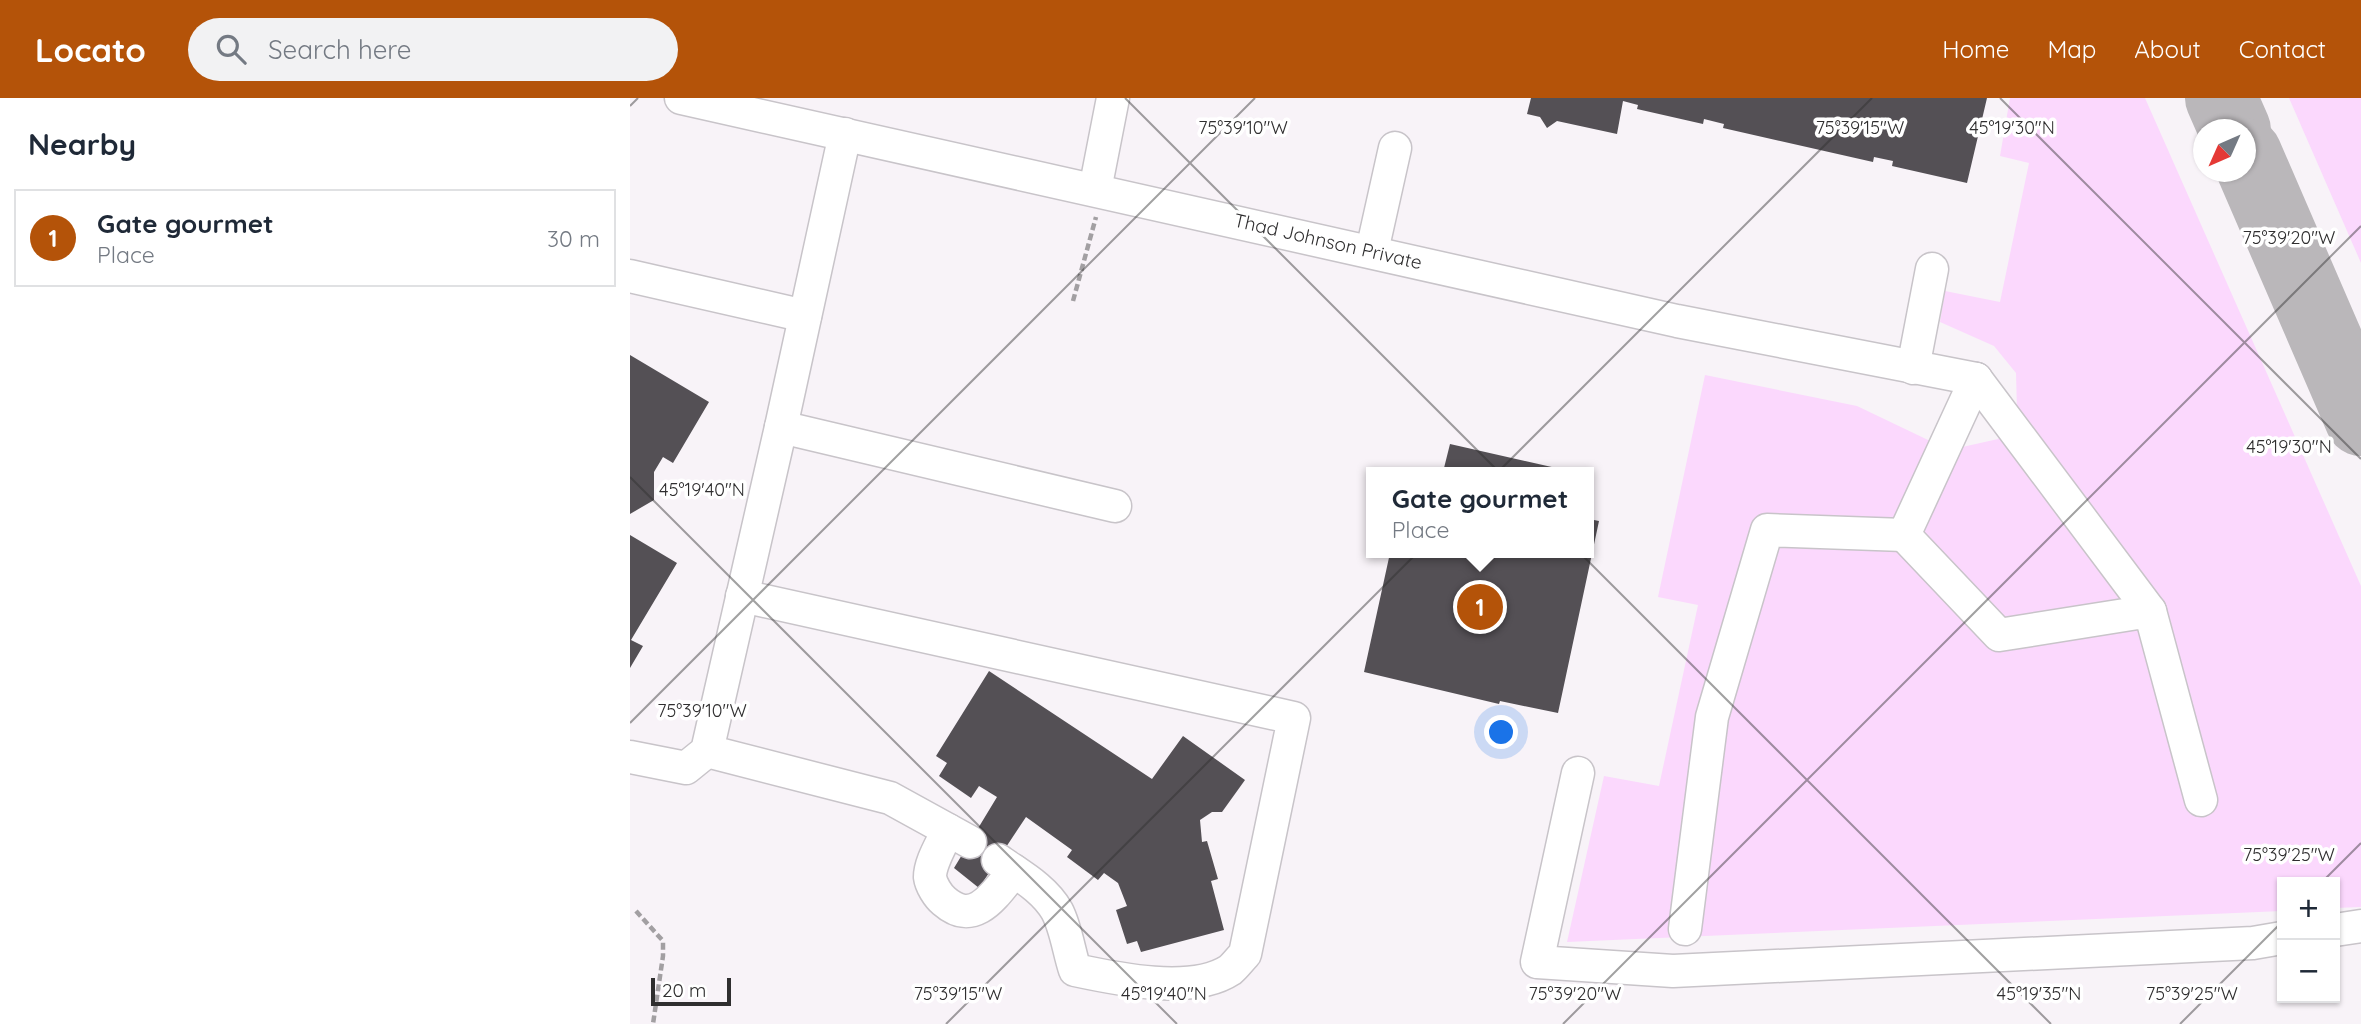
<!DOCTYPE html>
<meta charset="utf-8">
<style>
:root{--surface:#fff;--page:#f2f2f3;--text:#1f2937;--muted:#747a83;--line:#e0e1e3;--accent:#b45309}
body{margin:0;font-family:Quicksand,sans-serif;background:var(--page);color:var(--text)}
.controls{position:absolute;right:21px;bottom:21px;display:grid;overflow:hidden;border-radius:0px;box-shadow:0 2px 5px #0004}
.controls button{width:63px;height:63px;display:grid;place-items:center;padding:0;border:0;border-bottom:2px solid var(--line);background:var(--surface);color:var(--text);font:35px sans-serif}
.compass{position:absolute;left:1563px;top:21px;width:63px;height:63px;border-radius:50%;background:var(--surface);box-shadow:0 2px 5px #0004;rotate:225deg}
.scale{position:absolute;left:21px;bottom:18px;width:80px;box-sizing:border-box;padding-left:7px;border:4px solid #2f2e2f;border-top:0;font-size:19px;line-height:24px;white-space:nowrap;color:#2f2e2f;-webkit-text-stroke:5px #fff;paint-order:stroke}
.you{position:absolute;left:872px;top:635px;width:24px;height:24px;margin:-18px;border:5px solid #fff;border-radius:50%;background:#1a73e8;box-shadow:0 0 0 10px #1a73e833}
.badge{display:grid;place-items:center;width:46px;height:46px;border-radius:50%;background:var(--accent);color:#fff;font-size:23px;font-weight:700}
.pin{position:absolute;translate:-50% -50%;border:4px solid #fff;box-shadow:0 2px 7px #0006}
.popup{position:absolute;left:736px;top:369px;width:228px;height:91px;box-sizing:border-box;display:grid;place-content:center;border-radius:0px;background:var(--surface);filter:drop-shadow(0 2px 5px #0005);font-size:23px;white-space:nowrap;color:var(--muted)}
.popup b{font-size:26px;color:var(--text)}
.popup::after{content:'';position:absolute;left:50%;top:100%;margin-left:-14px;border:14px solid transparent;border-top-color:var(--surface)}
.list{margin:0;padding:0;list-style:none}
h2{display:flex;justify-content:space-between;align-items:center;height:91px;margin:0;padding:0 28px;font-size:30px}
h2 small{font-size:23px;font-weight:400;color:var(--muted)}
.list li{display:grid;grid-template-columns:46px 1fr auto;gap:21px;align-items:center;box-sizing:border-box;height:98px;margin:0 14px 14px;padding:0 14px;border:2px solid var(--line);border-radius:0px}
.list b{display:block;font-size:26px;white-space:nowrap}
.list p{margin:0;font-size:23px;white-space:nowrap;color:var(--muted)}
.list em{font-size:23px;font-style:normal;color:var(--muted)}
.icon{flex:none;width:38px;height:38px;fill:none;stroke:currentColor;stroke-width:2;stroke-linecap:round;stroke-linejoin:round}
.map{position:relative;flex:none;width:1731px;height:926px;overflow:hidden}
header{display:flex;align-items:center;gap:42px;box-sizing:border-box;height:98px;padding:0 35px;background:var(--accent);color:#fff}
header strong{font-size:33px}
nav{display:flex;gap:38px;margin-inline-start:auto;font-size:24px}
.search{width:490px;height:63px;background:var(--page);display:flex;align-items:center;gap:18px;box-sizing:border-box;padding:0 24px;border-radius:38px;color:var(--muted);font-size:26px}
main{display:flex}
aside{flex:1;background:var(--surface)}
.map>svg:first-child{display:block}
.green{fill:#fbd8fd}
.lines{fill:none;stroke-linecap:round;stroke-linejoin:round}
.taxiway{stroke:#bab7ba;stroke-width:72}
.building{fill:#545055}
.minor-casing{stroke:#c8c4c9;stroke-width:35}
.path{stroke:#a29fa2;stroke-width:4.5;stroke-dasharray:7 3.5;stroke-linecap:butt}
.minor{stroke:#fff;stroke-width:32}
.ticks{fill:none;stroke:#2f2e2f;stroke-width:2;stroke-opacity:0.45}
.labels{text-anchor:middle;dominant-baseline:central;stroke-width:7;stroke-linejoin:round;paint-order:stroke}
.street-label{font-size:19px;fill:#2f2e2f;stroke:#fff}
.ticks-label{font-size:18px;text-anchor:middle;fill:#2f2e2f;stroke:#fff;stroke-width:7;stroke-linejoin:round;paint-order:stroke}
</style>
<header>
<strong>Locato</strong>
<div class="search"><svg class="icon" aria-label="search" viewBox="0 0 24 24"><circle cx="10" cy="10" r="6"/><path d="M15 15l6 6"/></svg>Search here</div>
<nav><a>Home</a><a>Map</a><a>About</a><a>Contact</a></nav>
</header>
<main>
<aside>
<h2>Nearby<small></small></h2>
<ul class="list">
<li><span class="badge">1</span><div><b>Gate gourmet</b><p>Place</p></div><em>30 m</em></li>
</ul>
</aside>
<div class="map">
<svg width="1731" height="926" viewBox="0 0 1731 926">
<rect width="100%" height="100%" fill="#f8f3f8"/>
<g class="green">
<polygon points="1380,0 1515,0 1731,488 1731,809 1705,810 1705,784 1652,784 1652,813 937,844 974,678 1029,688 1068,507 1028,499 1075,277 1227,308 1319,352 1368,341 1387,313 1386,275 1364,248 1310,224 1315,193 1370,204 1399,65 1370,58"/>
<polygon points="1659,0 1731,0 1731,165"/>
</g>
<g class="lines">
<g class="taxiway">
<polyline points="1591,0 1605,32"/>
<polyline points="1616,56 1731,322"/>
</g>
</g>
<g class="building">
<polygon points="901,0 1357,0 1337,85 1262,68 1263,63 1244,59 1243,64 1093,30 1094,26 1074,21 1073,26 1007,11 1008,7 993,3 987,36 927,23 917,30 910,19 897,16"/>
<polygon points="0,257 79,304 43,365 33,359 24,374 24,402 0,416"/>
<polygon points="820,346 935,372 935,374 813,374"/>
<polygon points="959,421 969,423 928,615 870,603 869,606 734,574 760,455 959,455"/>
<polygon points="0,437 47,465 1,542 13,548 0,570"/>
<polygon points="359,573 522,681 553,638 615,682 592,714 582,714 570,722 572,744 577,743 588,781 581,783 594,832 511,854 507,843 497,846 486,812 497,808 488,785 474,775 468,782 437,759 442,752 396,719 349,790 324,770 367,699 349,688 341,700 309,678 317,665 306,658"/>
</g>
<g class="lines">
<g class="minor-casing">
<g id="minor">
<polyline points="51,0 1047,223 1346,281"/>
<polyline points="465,92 483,0"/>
<polyline points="742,153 765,50"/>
<polyline points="0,178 175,218"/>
<polyline points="1283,270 1302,171"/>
<polyline points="1346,281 1520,513"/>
<polyline points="151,329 485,408"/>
<polyline points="1274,437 1369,537 1520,513 1571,702"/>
<path d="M112,498L664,620L615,856C610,861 605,868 600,872C562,897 487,881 445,872C439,854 436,830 427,813C414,790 389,777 368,762"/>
<polyline points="77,653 260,700 340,744"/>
<polyline points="0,659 56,670 77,653 151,329 215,36"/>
<polyline points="948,675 907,864 1043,873 1623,845 1652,840"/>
<path d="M318,732C312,746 300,764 300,779C301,787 308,798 314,803C345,830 365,796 384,773"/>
<polyline points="1055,831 1082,619 1137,432 1274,437 1346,281"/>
<polyline points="1705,832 1731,828"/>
</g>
</g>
<g class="path">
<polyline points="443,203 466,119"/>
<polyline points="6,813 33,843 33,858 23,926"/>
</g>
<use href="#minor" class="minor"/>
</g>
<path class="ticks" d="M495,0L1421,926M1370,0L1731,361M0,8L8,0M0,379L547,926M0,625L625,0M1692,784L1731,745M316,926L1242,0M933,926L1731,128M1550,926L1652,824"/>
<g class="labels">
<g class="street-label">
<text transform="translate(698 143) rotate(13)">Thad Johnson Private</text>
</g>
</g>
<g class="ticks-label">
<text x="613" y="36">75°39'10"W</text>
<text x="1230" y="36">75°39'15"W</text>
<text x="1382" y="36">45°19'30"N</text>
<text x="1659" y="146">75°39'20"W</text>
<text x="1659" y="355">45°19'30"N</text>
<text x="72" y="398">45°19'40"N</text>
<text x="72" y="619">75°39'10"W</text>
<text x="1659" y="763">75°39'25"W</text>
<text x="328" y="902">75°39'15"W</text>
<text x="945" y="902">75°39'20"W</text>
<text x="1562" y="902">75°39'25"W</text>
<text x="534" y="902">45°19'40"N</text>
<text x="1409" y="902">45°19'35"N</text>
</g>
</svg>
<div class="controls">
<button>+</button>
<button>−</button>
</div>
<svg class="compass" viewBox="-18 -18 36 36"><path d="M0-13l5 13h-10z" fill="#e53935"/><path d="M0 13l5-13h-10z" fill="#747a83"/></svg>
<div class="scale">20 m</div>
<div class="you"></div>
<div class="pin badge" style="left:850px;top:509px">1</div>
<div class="popup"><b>Gate gourmet</b>Place</div>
</div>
</main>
